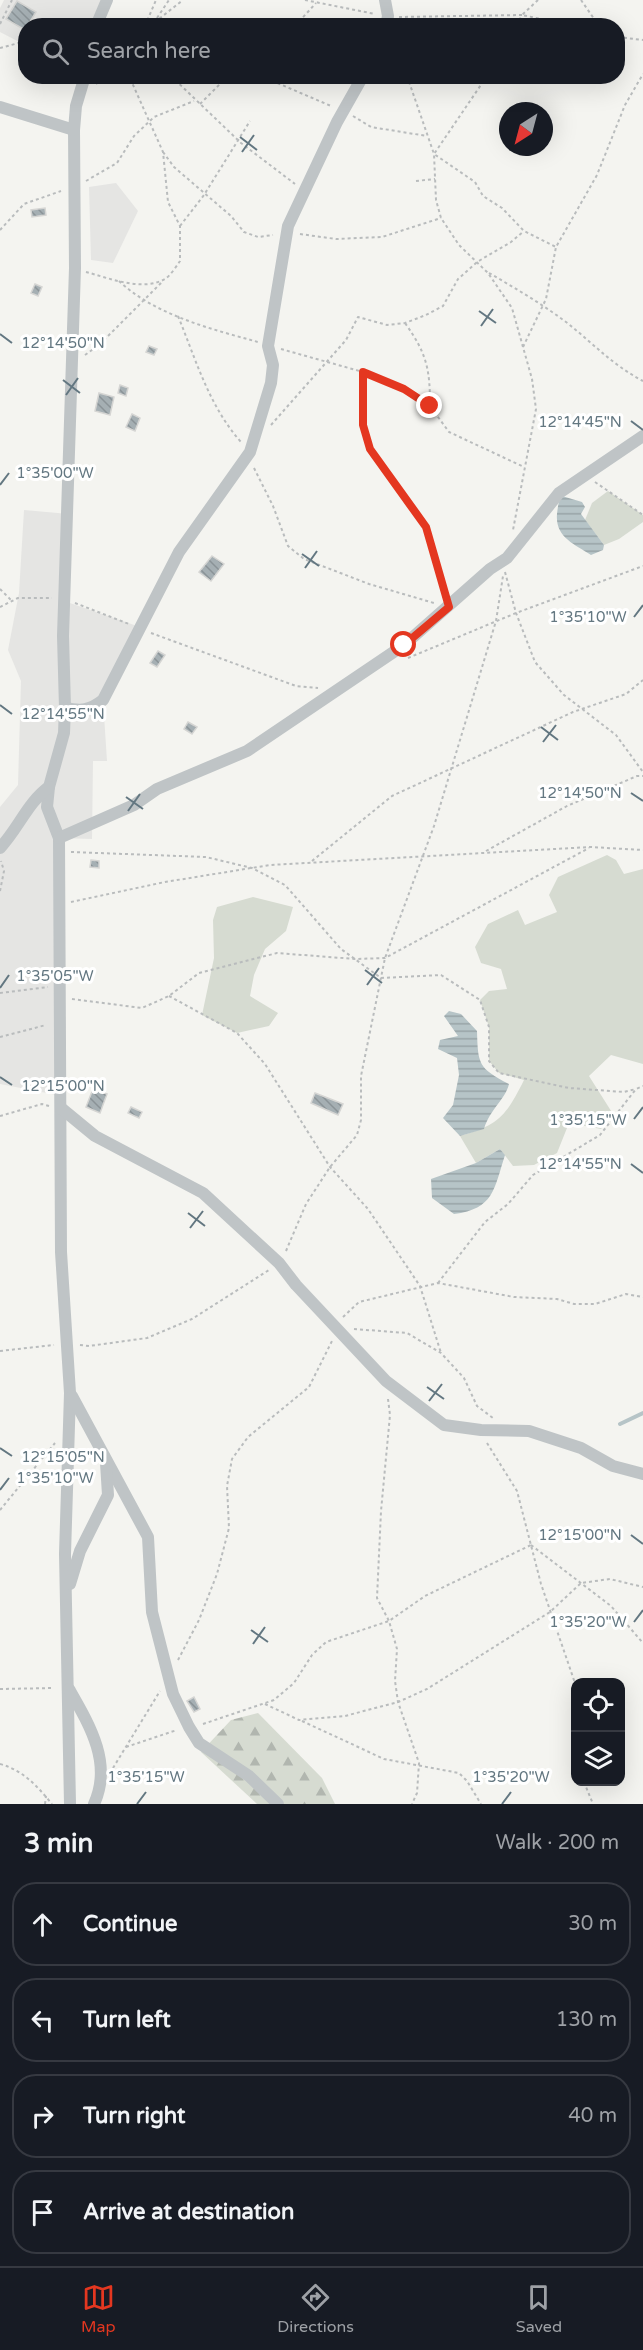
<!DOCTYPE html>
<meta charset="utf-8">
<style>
:root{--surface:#171b24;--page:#20242c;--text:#f1f3f6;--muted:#9ea1a6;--line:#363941;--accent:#e43720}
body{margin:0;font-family:"Varela Round",sans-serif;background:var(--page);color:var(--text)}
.controls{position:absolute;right:18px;bottom:18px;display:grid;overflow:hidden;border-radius:12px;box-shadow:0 6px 24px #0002}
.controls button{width:54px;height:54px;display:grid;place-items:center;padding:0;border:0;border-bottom:2px solid var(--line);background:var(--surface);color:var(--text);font:30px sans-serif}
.compass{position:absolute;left:499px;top:102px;width:54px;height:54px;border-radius:50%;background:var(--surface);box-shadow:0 6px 24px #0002;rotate:216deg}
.stop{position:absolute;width:18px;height:18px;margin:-14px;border:4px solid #e43720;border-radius:50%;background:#fff}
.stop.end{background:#e43720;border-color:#fff;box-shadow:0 2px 6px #0008}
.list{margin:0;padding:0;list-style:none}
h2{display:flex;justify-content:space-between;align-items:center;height:78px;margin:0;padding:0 24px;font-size:26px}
h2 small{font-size:20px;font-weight:400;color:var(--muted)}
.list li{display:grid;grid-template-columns:39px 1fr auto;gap:18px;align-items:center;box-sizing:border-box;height:84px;margin:0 12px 12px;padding:0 12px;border:2px solid var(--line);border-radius:24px}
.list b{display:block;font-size:22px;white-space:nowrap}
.list em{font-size:20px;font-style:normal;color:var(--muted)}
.icon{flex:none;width:33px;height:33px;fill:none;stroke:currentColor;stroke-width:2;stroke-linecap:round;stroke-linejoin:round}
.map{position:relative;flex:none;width:643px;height:1804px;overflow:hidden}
.search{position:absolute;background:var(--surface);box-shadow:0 6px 24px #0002;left:18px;right:18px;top:18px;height:66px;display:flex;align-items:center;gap:15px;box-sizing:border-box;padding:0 21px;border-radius:24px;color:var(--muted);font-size:22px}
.sheet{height:462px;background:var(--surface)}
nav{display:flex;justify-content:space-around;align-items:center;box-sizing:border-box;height:84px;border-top:2px solid var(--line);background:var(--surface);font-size:16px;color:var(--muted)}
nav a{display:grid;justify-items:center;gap:3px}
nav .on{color:var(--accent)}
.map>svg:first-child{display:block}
.built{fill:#e5e5e3}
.green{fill:#d6dbd1}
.forest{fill:url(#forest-firs)}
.water{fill:url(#water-rules)}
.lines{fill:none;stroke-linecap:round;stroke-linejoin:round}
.stream{stroke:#b6c4c7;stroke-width:4}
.building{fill:url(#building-back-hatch);stroke:#d5d5d3;stroke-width:1.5}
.path{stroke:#b9bcbd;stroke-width:2;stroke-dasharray:3 3;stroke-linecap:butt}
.street{stroke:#bfc4c6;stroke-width:12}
.route{stroke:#e43720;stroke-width:8}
.ticks{fill:none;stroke:#637781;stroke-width:2}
.ticks-label{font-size:15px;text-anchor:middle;fill:#637781;stroke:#fff;stroke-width:6;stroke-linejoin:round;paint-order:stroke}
</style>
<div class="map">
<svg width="643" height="1804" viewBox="0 0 643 1804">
<defs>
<pattern id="forest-firs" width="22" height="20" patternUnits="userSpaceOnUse" patternTransform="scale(1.5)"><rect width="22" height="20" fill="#d6dbd1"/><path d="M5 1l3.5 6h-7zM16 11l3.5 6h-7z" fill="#b1b6af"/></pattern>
<pattern id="water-rules" width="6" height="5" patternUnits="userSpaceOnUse" patternTransform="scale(1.5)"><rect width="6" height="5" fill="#b6c4c7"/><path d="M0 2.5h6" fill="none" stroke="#98a4a7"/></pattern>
<pattern id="building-back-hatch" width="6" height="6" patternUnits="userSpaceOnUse" patternTransform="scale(1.5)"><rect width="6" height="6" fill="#a5afb3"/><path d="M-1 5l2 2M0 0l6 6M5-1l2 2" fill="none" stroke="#8a9397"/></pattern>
</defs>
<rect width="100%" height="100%" fill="#f4f4f0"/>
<g class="built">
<polygon points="4,0 107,0 96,25 26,26 25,45 0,32 0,8"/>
<polygon points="116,183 138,211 113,263 91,260 89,187"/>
<polygon points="24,510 69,514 64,601 140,627 103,700 107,761 93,761 92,839 59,838 62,1096 0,1084 0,807 18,785 21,681 8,650 19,593"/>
</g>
<g class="green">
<polygon points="608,491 643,515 643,522 619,539 604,545 585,520 592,503"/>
<path d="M607,855L616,860L624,874L643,869V1064L611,1055L589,1076L613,1114L601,1129L569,1123L557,1153L534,1165L513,1166L500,1149L476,1163L460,1136C499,1125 506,1116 524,1080L499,1073L489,1061V1027L480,1000L489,991L507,989L501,969L481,963L475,947L488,924L518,910L525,925L557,912L549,895L558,877Z"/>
<polygon points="253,897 293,907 286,931 265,949 254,975 250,996 278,1013 269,1026 237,1033 202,1015 214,958 213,920 217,907"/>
</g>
<polygon class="forest" points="258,1713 322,1778 335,1804 257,1804 201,1752 231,1720"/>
<g class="water">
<path d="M562,496L582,502L585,507L581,514L604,545L603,550L591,555C574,544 555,537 557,514C558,507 558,501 562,496Z"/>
<path d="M449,1011L461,1014L477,1031C478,1064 478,1068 509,1084C505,1100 490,1109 484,1129L460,1136L443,1118L453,1105L459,1075L457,1058L438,1049L440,1040L458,1036L444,1016Z"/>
<path d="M500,1149L505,1155C494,1189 494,1209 454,1214L432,1198L431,1179L476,1163Z"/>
</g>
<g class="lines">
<polyline class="stream" points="620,1424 643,1413"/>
</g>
<g class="building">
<polygon points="17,1 36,12 25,30 6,19"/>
<polygon points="45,208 46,215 32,217 31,210"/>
<polygon points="35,284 42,287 38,296 31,293"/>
<polygon points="149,346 157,349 154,355 146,352"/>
<polygon points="120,385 128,388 126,396 118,393"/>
<polygon points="99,393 114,397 110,415 95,411"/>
<polygon points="132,414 140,418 135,431 126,427"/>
<polygon points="212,556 224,564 211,581 199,572"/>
<polygon points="158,651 165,655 157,667 150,663"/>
<polygon points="188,722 197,727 192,734 184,729"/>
<polygon points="91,860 99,861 99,868 90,867"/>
<polygon points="93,1089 107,1094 100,1113 86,1107"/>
<polygon points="315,1093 343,1104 338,1115 311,1103"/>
<polygon points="131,1107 142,1112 139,1118 128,1113"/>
<polygon points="194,1697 200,1709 194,1712 187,1701"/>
</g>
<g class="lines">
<g class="path">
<polyline points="305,0 375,14"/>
<polyline points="538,0 522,15 575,26"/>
<polyline points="581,0 599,26"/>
<polyline points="399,17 522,15 516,26"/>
<polyline points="157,18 169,0"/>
<polyline points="113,21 119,26"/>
<polyline points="0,24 12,0"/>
<polyline points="39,26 53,20 82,26"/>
<polyline points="145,26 156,0"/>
<polyline points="150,26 183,0"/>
<polyline points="295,26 316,3"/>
<polyline points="618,37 643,40"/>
<polyline points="0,48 26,41"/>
<polyline points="171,76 241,143 295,184"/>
<polyline points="261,76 331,106"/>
<polyline points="407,76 434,154 436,200 441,218 459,245 488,273 512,308 532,379 536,409 513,530"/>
<polyline points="487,76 434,154 475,182 483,196 502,208 524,231 556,247"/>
<polyline points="96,84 103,76"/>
<polyline points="200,104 228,76"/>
<polyline points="353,116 371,127 427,136"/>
<polyline points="163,152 174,167 231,216 244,232 258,237 273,235"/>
<polyline points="86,181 117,163 134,136 154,117 194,101"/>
<polyline points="416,181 435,179"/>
<polyline points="180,226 204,195 250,121"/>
<polyline points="0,230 24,204 61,191"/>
<polyline points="300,234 336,239 382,237 441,218"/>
<path d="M86,272C109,278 142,292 165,279C170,276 176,267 180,261V226L168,202L163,152L129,76"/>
<path d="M489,273C515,288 542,304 566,322C594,344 611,364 643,381"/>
<path d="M119,281C155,315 211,329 258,342"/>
<path d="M178,316C196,360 209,406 241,442"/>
<path d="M405,323C427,354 430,369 430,406"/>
<polyline points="523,347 546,299 556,247 597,175 625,105 643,74"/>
<polyline points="281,349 363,372 404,389 430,406 449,432 524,467"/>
<polyline points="85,355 99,345 163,281"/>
<polyline points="363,372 363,425 371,449 426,527 445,593"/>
<polyline points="271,425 346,340 358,317 387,325 405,323 426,315 443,306 458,279 477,262 511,242 524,231"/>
<polyline points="254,468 273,506 288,546 304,559 369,584 434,603"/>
<polyline points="595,482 643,515"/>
<polyline points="505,572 516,613 535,662 564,695 616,735 643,772"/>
<polyline points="0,589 12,601"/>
<polyline points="75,603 129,624"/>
<polyline points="0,607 18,598 52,598"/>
<polyline points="151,633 296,686 318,688"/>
<polyline points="408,658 516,613 643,566"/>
<polyline points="486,851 567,806 637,776 643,776"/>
<polyline points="71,852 206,857 252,868 285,885 341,949 381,978 441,975 480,1000 489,1027 489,1061 499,1073 569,1088 624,1092 636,1089"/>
<polyline points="312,861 392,796 573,712 626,694 643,680"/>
<polyline points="0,891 4,871 1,861"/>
<polyline points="71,902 165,882 270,865 590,847 643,850"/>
<polyline points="0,993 48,987"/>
<polyline points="169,996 237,1033 265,1064 330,1167 368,1209 420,1286 441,1353"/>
<polyline points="72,999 142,1008 169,996 199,973 277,953 355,959 385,958 589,848"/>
<polyline points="0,1037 46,1025"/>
<polyline points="0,1116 42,1104 49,1106"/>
<polyline points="286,1251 306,1204 330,1167 357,1135 361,1120 361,1076 385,958 434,826 496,621 503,576"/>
<polyline points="438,1283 485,1222 508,1204 533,1175 600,1135 636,1089 643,1086"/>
<polyline points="343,1317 359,1302 438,1283 514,1297 557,1299 574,1304 595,1304 626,1294 643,1297"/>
<polyline points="354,1329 407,1333 441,1353 464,1378 477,1406 493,1418"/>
<polyline points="80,1345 89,1346 147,1338 192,1319 269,1270"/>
<polyline points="0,1351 54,1345"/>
<polyline points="388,1399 390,1415 381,1511 377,1598 389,1621 397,1649 395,1681 398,1702 419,1763 417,1793 412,1804"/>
<polyline points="487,1443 517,1491 541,1584 576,1686"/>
<polyline points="0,1510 55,1443"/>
<polyline points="531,1545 611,1606 643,1643"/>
<polyline points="178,1660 199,1620 217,1574 229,1528 227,1486 232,1459 248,1437 309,1387 332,1341"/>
<polyline points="0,1689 54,1688"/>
<polyline points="265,1704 299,1720 345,1716 398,1702 427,1689 550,1612 581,1583 610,1579 643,1587"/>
<polyline points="302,1721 384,1759 459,1773 467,1781 481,1804"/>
<polyline points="203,1724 274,1700 294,1683 312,1655 326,1642 389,1621 425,1596 531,1545"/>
<polyline points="126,1747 177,1730"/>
<path d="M0,1764C23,1770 37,1786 52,1804"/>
<polyline points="113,1768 160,1691"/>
<polyline points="584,1782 593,1804"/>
<polyline points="45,1804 46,1796"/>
</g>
<g class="street">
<polyline points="385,0 388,16 386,26"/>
<polyline points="96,26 107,0"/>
<polyline points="0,107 74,130 75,268 63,636 65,708 64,733 49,787 47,807 59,838 61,1252 70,1393 65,1554 70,1804"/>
<polyline points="74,130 76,106 85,76"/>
<path d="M65,708C81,711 89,711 103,700L179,552L250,452L271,383L273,365L268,346L288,226L337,122L363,76"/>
<polyline points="59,838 134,805 157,789 247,751 404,645 490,569 507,558 559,493 643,436"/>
<path d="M0,848C18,829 28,802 49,787"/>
<polyline points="61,1108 95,1136 203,1193 279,1263 296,1285 386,1381 444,1425 481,1430 529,1431 581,1448 613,1466 643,1474"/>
<polyline points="72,1396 148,1537 152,1612 173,1694 189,1727 199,1743 249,1776 278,1804"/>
<polyline points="70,1584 80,1551 108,1495 106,1463"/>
<path d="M69,1689C89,1724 113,1763 94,1804"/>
</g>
</g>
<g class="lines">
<polyline class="route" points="404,645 449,607 426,527 370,449 363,425 363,372 404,389 430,406"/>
</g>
<path class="ticks" d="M240,137L257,150M242,152L254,135M479,311L496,323M481,326L493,309M0,334L12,343M63,380L80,393M66,395L78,378M631,421L643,430M0,485L9,473M302,554L319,566M305,568L317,551M634,617L643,605M0,705L12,714M541,727L558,740M543,742L556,725M631,793L643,801M126,797L143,809M128,811L140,794M365,970L382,983M367,985L379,968M0,988L9,975M0,1077L12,1085M634,1119L643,1107M631,1164L643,1173M188,1213L205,1226M190,1228L203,1211M427,1387L444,1399M429,1401L442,1384M0,1448L12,1456M0,1490L9,1478M631,1535L643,1544M634,1622L643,1610M251,1630L268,1642M253,1644L265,1627M137,1804L146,1792M502,1804L511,1792"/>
<g class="ticks-label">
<text x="63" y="348">12°14'50"N</text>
<text x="580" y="427">12°14'45"N</text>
<text x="55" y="478">1°35'00"W</text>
<text x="588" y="622">1°35'10"W</text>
<text x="63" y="719">12°14'55"N</text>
<text x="580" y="798">12°14'50"N</text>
<text x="55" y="981">1°35'05"W</text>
<text x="63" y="1091">12°15'00"N</text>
<text x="588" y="1125">1°35'15"W</text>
<text x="580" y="1169">12°14'55"N</text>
<text x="63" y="1462">12°15'05"N</text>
<text x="55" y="1483">1°35'10"W</text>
<text x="580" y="1540">12°15'00"N</text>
<text x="588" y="1627">1°35'20"W</text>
<text x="146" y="1782">1°35'15"W</text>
<text x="511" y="1782">1°35'20"W</text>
</g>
</svg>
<div class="controls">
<button><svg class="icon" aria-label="locate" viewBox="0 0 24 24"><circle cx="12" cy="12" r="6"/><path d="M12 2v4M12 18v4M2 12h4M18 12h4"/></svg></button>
<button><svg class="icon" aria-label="layers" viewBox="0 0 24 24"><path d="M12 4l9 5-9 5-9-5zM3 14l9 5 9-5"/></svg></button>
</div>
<svg class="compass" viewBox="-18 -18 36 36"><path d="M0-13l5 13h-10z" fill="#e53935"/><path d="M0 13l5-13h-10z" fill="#9ea1a6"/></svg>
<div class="stop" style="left:404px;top:645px"></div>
<div class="stop end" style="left:430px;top:406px"></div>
<div class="search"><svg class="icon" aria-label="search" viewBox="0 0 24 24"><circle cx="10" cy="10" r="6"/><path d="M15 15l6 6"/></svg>Search here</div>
</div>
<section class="sheet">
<h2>3 min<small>Walk · 200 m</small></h2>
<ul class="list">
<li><svg class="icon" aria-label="ahead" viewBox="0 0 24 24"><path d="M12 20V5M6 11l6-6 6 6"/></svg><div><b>Continue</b></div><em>30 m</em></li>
<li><svg class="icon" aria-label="left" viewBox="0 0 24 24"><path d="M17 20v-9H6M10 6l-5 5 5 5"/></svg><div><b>Turn left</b></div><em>130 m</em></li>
<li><svg class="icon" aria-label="right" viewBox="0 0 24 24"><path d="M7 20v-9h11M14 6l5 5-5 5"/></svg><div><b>Turn right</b></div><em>40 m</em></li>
<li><svg class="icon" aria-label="arrive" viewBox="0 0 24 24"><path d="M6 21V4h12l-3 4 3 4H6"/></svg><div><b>Arrive at destination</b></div></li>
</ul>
</section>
<nav>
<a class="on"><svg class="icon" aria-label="map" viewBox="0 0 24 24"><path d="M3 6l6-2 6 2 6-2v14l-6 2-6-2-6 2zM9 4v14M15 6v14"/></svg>Map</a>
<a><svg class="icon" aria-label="directions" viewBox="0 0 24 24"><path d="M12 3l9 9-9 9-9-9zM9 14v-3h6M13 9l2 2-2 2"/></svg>Directions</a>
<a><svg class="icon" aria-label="saved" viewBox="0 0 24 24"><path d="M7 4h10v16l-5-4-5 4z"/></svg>Saved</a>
</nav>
